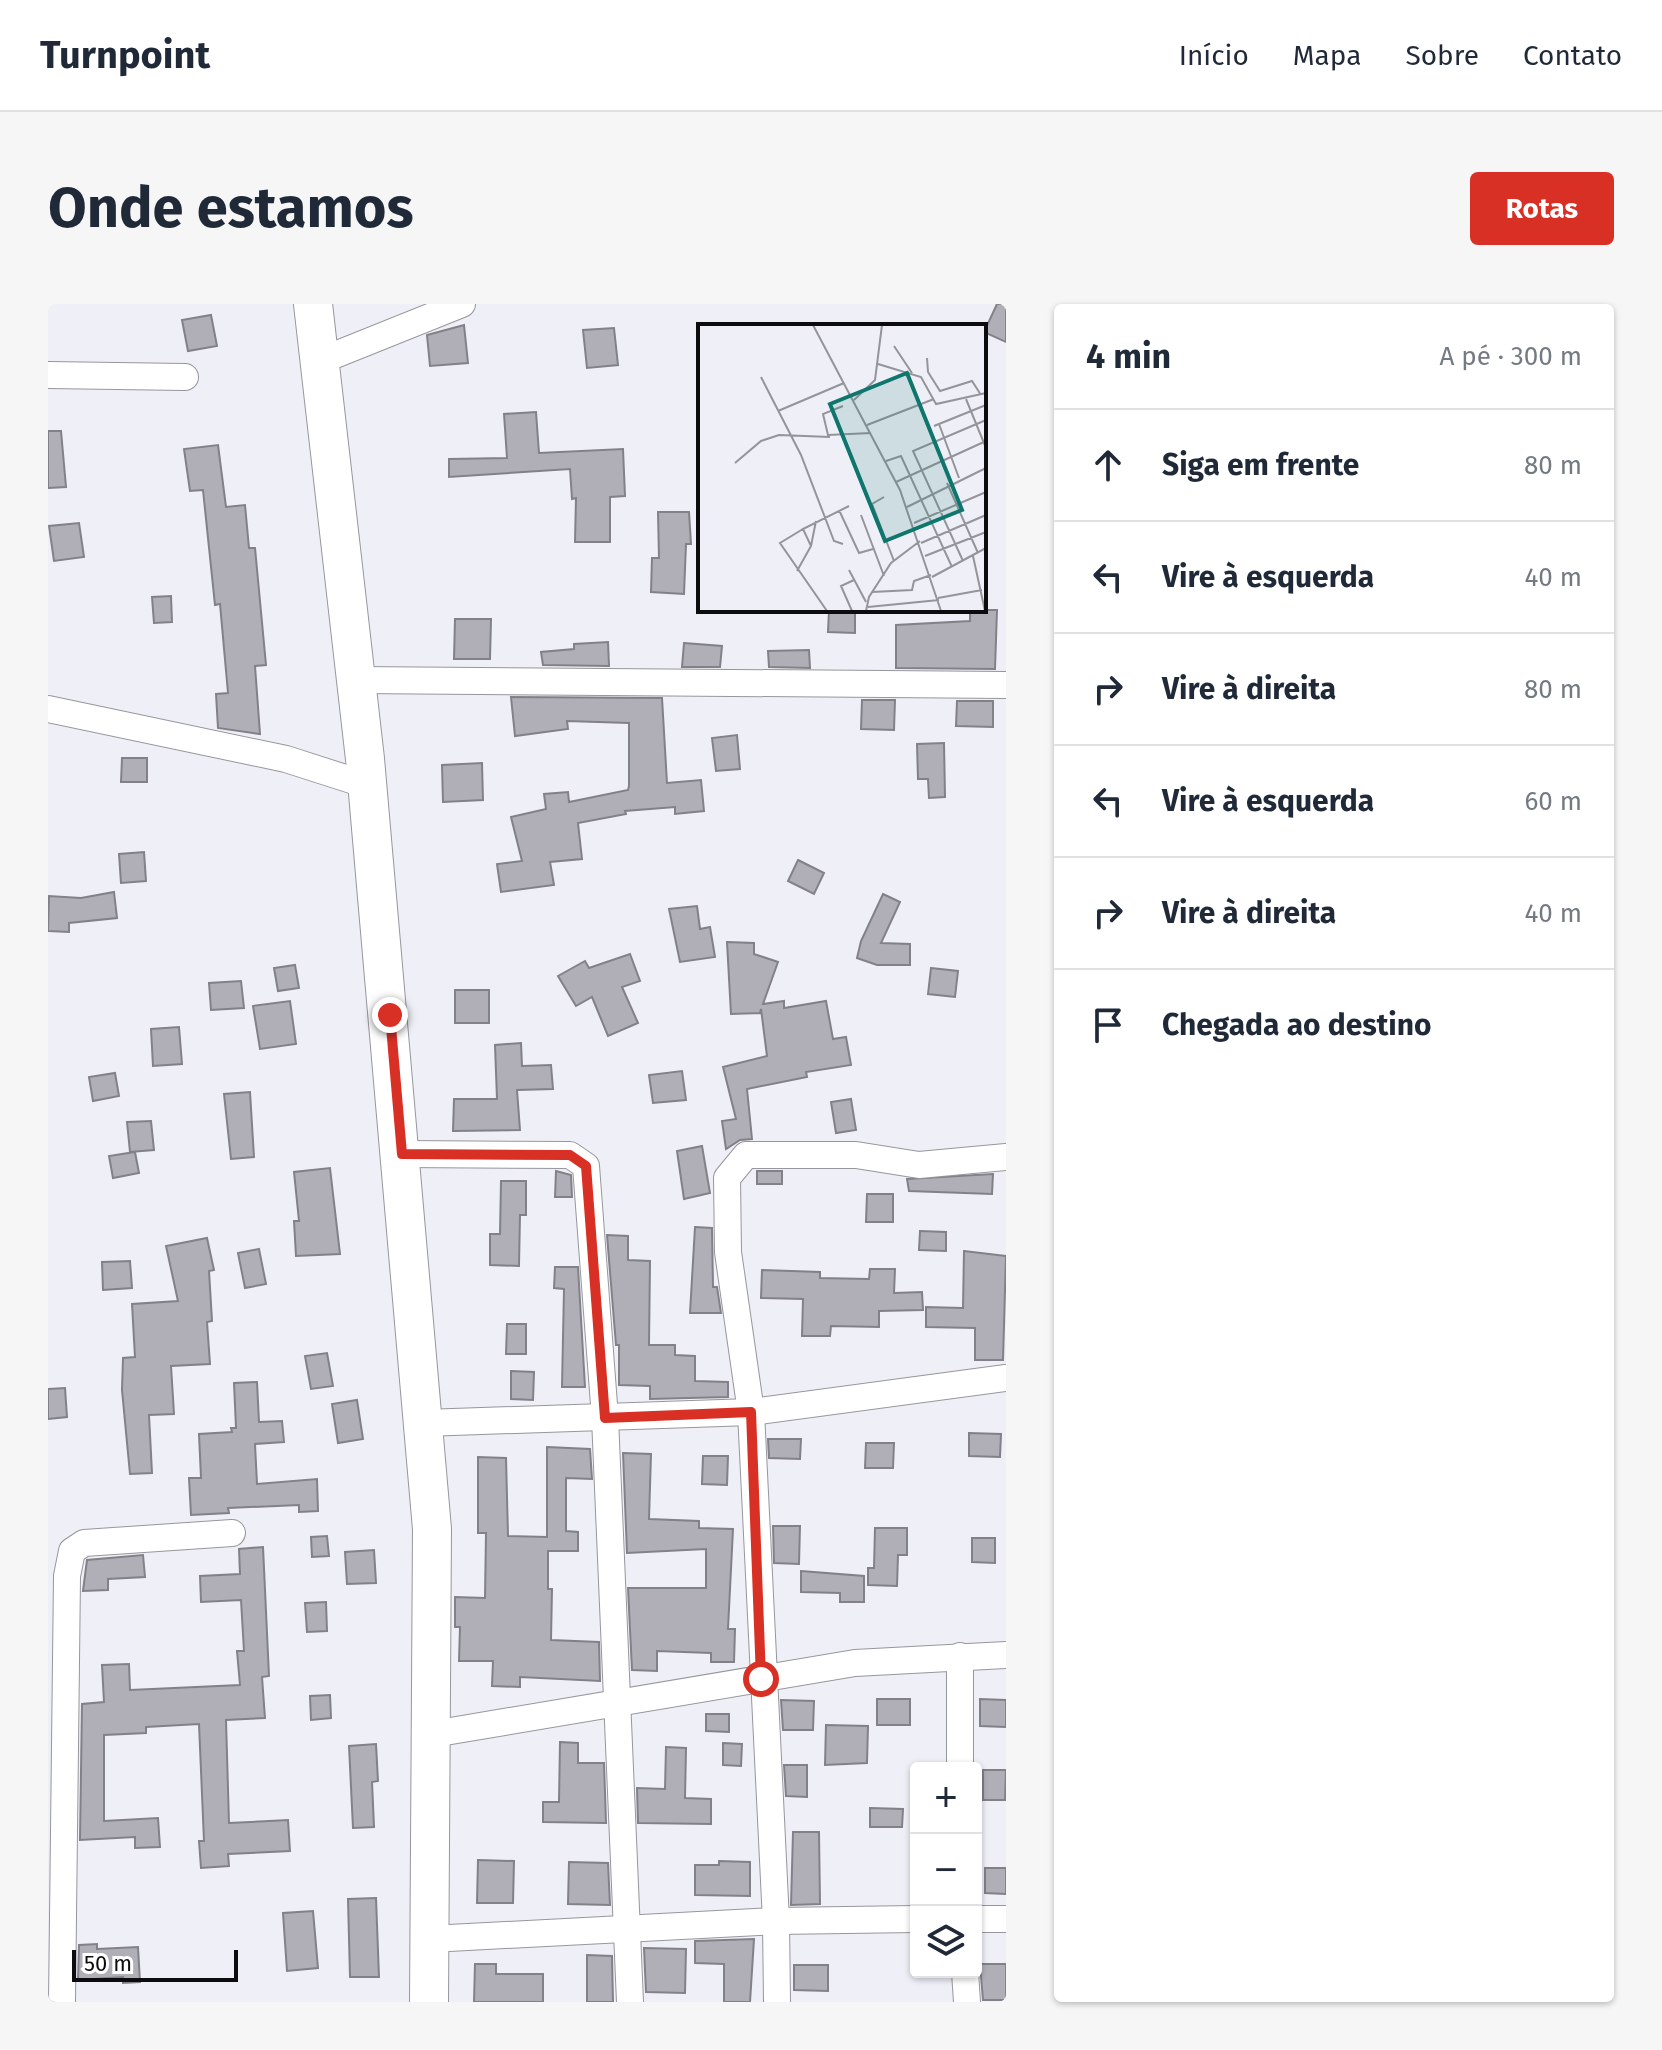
<!DOCTYPE html>
<html lang="pt">
<meta charset="utf-8">
<style>
:root{--surface:#fff;--page:#f6f6f7;--text:#1f2937;--muted:#747a83;--line:#e0e1e3;--accent:#d93025}
body{margin:0;font-family:"Fira Sans",sans-serif;background:var(--page);color:var(--text)}
.controls{position:absolute;right:24px;bottom:24px;display:grid;overflow:hidden;border-radius:8px;box-shadow:0 2px 6px #0004}
.controls button{width:72px;height:72px;display:grid;place-items:center;padding:0;border:0;border-bottom:2px solid var(--line);background:var(--surface);color:var(--text);font:40px sans-serif}
.scale{position:absolute;left:24px;bottom:20px;width:166px;box-sizing:border-box;padding-left:8px;border:4px solid #0c0c0f;border-top:0;font-size:22px;line-height:28px;white-space:nowrap;color:#0c0c0f;-webkit-text-stroke:6px #fff;paint-order:stroke}
.stop{position:absolute;width:24px;height:24px;margin:-18px;border:6px solid #d93025;border-radius:50%;background:#fff}
.stop.end{background:#d93025;border-color:#fff;box-shadow:0 2px 8px #0008}
.list{margin:0;padding:0;list-style:none}
h2{display:flex;justify-content:space-between;align-items:center;height:104px;margin:0;padding:0 32px;font-size:34px}
h2 small{font-size:26px;font-weight:400;color:var(--muted)}
.list li{display:grid;grid-template-columns:52px 1fr auto;gap:24px;align-items:center;box-sizing:border-box;height:112px;padding:0 32px;border-top:2px solid var(--line)}
.list b{display:block;font-size:30px;white-space:nowrap}
.list em{font-size:26px;font-style:normal;color:var(--muted)}
.icon{flex:none;width:44px;height:44px;fill:none;stroke:currentColor;stroke-width:2;stroke-linecap:round;stroke-linejoin:round}
.map{position:relative;flex:none;width:958px;height:1698px;overflow:hidden;border-radius:8px}
header{display:flex;align-items:center;gap:48px;box-sizing:border-box;height:112px;padding:0 40px;background:var(--surface);border-bottom:2px solid var(--line)}
header strong{font-size:38px}
nav{display:flex;gap:44px;margin-inline-start:auto;font-size:28px}
.intro{display:flex;align-items:center;justify-content:space-between;box-sizing:border-box;height:192px;padding:0 48px}
h1{margin:0;font-size:56px}
.button{padding:20px 36px;border-radius:8px;background:var(--accent);color:#fff;font-size:28px;font-weight:700}
main{display:flex;gap:48px;padding:0 48px}
aside{flex:1;background:var(--surface);border-radius:8px;box-shadow:0 2px 6px #0004}
.map>svg:first-child{display:block}
.building{fill:#b0afb7;stroke:#828188;stroke-width:2}
.lines{fill:none;stroke-linecap:round;stroke-linejoin:round}
.minor-casing{stroke:#96969d;stroke-width:28}
.secondary-casing{stroke:#96969d;stroke-width:40}
.minor{stroke:#fff;stroke-width:26}
.secondary{stroke:#fff;stroke-width:38}
.route{stroke:#d93025;stroke-width:10}
.inset-road{fill:none;stroke:#94949a;stroke-width:2}
.view{fill:#0f766e;fill-opacity:0.15;stroke:#0f766e;stroke-width:4}
.inset-edge{fill:none;stroke:#0c0c0f;stroke-width:4}
</style>
<header>
<strong>Turnpoint</strong>
<nav><a>Início</a><a>Mapa</a><a>Sobre</a><a>Contato</a></nav>
</header>
<div class="intro"><h1>Onde estamos</h1><a class="button">Rotas</a></div>
<main>
<div class="map">
<svg width="958" height="1698" viewBox="0 0 958 1698">
<rect width="100%" height="100%" fill="#efeff7"/>
<g class="building">
<polygon points="949,0 958,0 958,38 936,28"/>
<polygon points="163,11 169,42 140,47 134,16"/>
<polygon points="416,21 420,59 382,62 379,31"/>
<polygon points="566,24 570,61 539,64 535,26"/>
<polygon points="488,108 491,149 575,145 577,192 562,193 562,238 527,238 528,194 524,195 522,165 401,173 401,155 459,154 456,110"/>
<polygon points="0,127 13,127 18,183 0,184"/>
<polygon points="170,141 178,203 197,201 201,244 207,244 218,361 207,362 212,430 170,424 168,390 180,389 172,300 167,301 155,186 142,187 136,145"/>
<polygon points="610,208 641,208 643,240 638,240 636,290 603,288 604,254 611,254"/>
<polygon points="31,219 36,253 6,257 1,222"/>
<polygon points="123,292 124,318 106,319 104,293"/>
<polygon points="781,306 807,306 807,329 780,328"/>
<polygon points="922,306 949,306 947,365 848,364 848,321 922,317"/>
<polygon points="407,315 443,315 442,355 406,355"/>
<polygon points="560,338 561,362 495,361 493,348 526,345 526,340"/>
<polygon points="636,339 674,342 672,363 634,363"/>
<polygon points="761,346 762,364 721,363 720,347"/>
<polygon points="463,393 614,394 619,479 653,476 656,507 627,510 627,503 577,507 578,510 530,519 534,555 502,558 506,581 453,588 449,560 474,557 463,513 498,505 496,490 520,488 521,498 580,486 581,482 581,419 519,417 520,425 467,432"/>
<polygon points="814,396 847,396 846,426 813,425"/>
<polygon points="909,397 945,397 945,423 908,422"/>
<polygon points="689,431 692,465 668,467 664,434"/>
<polygon points="896,439 897,493 881,494 880,475 870,475 869,440"/>
<polygon points="74,454 99,454 99,478 73,478"/>
<polygon points="434,459 435,496 395,498 394,461"/>
<polygon points="96,548 98,577 73,579 71,550"/>
<polygon points="750,556 776,569 766,590 740,577"/>
<polygon points="66,588 69,614 21,619 21,628 0,627 1,592 33,594"/>
<polygon points="835,590 852,598 833,639 862,640 862,661 829,661 809,654 813,637"/>
<polygon points="649,602 652,625 662,623 667,653 632,658 621,605"/>
<polygon points="679,638 706,639 706,650 730,658 715,700 736,697 736,704 778,697 785,735 798,733 803,761 758,768 759,773 699,785 704,835 692,836 678,845 674,817 688,815 675,763 719,752 713,705 712,709 683,710"/>
<polygon points="582,650 592,677 574,683 590,719 560,732 544,693 528,702 510,672 537,657 541,664"/>
<polygon points="247,661 251,684 230,687 226,664"/>
<polygon points="883,664 910,667 907,693 880,690"/>
<polygon points="193,677 196,704 163,706 161,679"/>
<rect x="407" y="686" width="34" height="33"/>
<polygon points="242,697 248,740 212,745 205,702"/>
<polygon points="131,723 134,760 105,762 103,725"/>
<polygon points="473,739 474,762 503,761 505,785 469,786 472,826 405,827 406,795 449,795 447,741"/>
<polygon points="634,767 638,796 605,799 601,771"/>
<polygon points="67,769 71,792 45,797 41,773"/>
<polygon points="202,788 206,853 183,855 176,790"/>
<polygon points="803,795 808,826 788,829 783,798"/>
<polygon points="103,817 106,846 82,848 79,818"/>
<polygon points="654,842 662,889 636,895 629,847"/>
<polygon points="87,848 91,869 65,874 61,852"/>
<polygon points="282,864 292,950 248,952 246,917 251,917 246,868"/>
<polygon points="508,867 523,871 524,893 507,893"/>
<rect x="709" y="867" width="25" height="13"/>
<polygon points="945,870 944,890 861,887 859,875"/>
<polygon points="453,877 478,877 478,911 472,911 471,962 442,961 442,930 452,930"/>
<polygon points="819,890 845,890 845,918 818,918"/>
<polygon points="647,923 664,924 665,983 669,983 673,1009 642,1009"/>
<polygon points="872,927 898,928 898,947 871,946"/>
<polygon points="559,931 580,932 580,956 602,957 601,1041 627,1041 627,1051 647,1052 647,1077 680,1078 680,1093 602,1095 602,1082 571,1081 571,1041 568,1041"/>
<polygon points="159,934 166,966 161,967 164,1017 159,1018 162,1060 123,1062 126,1110 101,1111 104,1169 82,1170 74,1086 75,1054 87,1053 84,1000 130,997 118,942"/>
<polygon points="211,945 218,980 197,984 190,949"/>
<polygon points="916,947 958,952 955,1056 927,1056 927,1024 878,1023 878,1003 915,1004"/>
<polygon points="82,957 84,984 55,986 54,958"/>
<polygon points="507,963 530,963 537,1083 514,1083 516,985 506,984"/>
<polygon points="822,965 847,965 846,989 874,988 875,1006 831,1007 831,1023 783,1022 782,1032 754,1032 755,995 713,994 714,966 772,968 772,974 821,975"/>
<polygon points="459,1020 478,1020 478,1050 458,1050"/>
<polygon points="279,1049 285,1082 263,1085 257,1052"/>
<polygon points="463,1067 486,1068 485,1096 463,1095"/>
<polygon points="209,1078 211,1118 234,1117 236,1138 207,1140 209,1180 269,1175 270,1207 251,1208 251,1201 180,1204 181,1209 143,1211 141,1174 153,1174 151,1130 184,1128 183,1124 188,1124 186,1079"/>
<polygon points="17,1084 19,1113 0,1115 0,1085"/>
<polygon points="309,1096 315,1135 290,1139 284,1100"/>
<polygon points="921,1129 953,1130 952,1153 921,1152"/>
<polygon points="720,1135 753,1135 752,1155 721,1154"/>
<polygon points="818,1139 846,1139 845,1164 817,1164"/>
<polygon points="499,1143 542,1145 544,1175 518,1174 518,1227 530,1228 530,1247 500,1247 500,1285 504,1285 503,1336 551,1338 552,1377 472,1373 472,1383 444,1382 445,1357 411,1357 412,1323 407,1323 407,1293 437,1294 438,1229 430,1229 430,1153 458,1154 460,1232 499,1233"/>
<polygon points="575,1149 603,1150 601,1215 651,1217 651,1224 685,1225 680,1325 687,1325 686,1358 663,1358 663,1349 609,1347 609,1367 584,1366 580,1284 658,1284 658,1245 579,1249"/>
<polygon points="655,1152 680,1152 679,1181 654,1180"/>
<polygon points="725,1222 752,1222 751,1260 726,1259"/>
<polygon points="827,1224 859,1224 859,1251 850,1251 849,1282 820,1281 820,1264 826,1264"/>
<polygon points="279,1232 281,1252 264,1253 263,1233"/>
<polygon points="924,1234 947,1234 947,1259 924,1258"/>
<polygon points="215,1243 221,1372 214,1373 217,1414 178,1416 181,1519 240,1516 242,1547 180,1550 181,1562 153,1564 151,1537 156,1537 151,1420 98,1423 98,1429 56,1431 56,1517 110,1514 112,1543 87,1544 87,1533 32,1536 34,1400 56,1398 54,1361 81,1360 82,1386 192,1381 189,1347 196,1347 193,1296 153,1298 152,1272 192,1270 191,1245"/>
<polygon points="326,1246 328,1279 299,1280 297,1248"/>
<polygon points="95,1251 97,1273 60,1275 60,1286 35,1287 39,1256"/>
<polygon points="753,1267 816,1272 816,1298 792,1298 792,1289 753,1288"/>
<polygon points="278,1298 279,1327 259,1328 257,1299"/>
<polygon points="282,1391 283,1414 263,1416 262,1392"/>
<rect x="829" y="1395" width="33" height="26"/>
<polygon points="932,1395 958,1396 958,1423 932,1422"/>
<polygon points="733,1396 766,1397 765,1426 735,1426"/>
<polygon points="658,1410 681,1410 681,1428 658,1427"/>
<polygon points="778,1421 820,1422 819,1459 777,1461"/>
<polygon points="512,1438 530,1439 530,1459 556,1459 558,1519 495,1518 495,1498 511,1498"/>
<polygon points="675,1439 694,1440 693,1462 675,1461"/>
<polygon points="328,1440 330,1477 324,1478 326,1523 305,1524 301,1442"/>
<polygon points="618,1443 638,1444 637,1494 663,1495 663,1520 590,1519 589,1484 617,1485"/>
<polygon points="736,1461 759,1461 759,1493 738,1492"/>
<polygon points="935,1466 958,1466 957,1496 935,1496"/>
<polygon points="822,1504 855,1505 854,1523 822,1523"/>
<polygon points="745,1528 771,1528 772,1600 743,1601"/>
<polygon points="430,1556 466,1557 465,1599 429,1599"/>
<polygon points="671,1557 702,1558 702,1592 647,1591 647,1561 671,1561"/>
<polygon points="521,1558 560,1559 562,1601 520,1600"/>
<polygon points="937,1564 958,1564 958,1590 937,1589"/>
<polygon points="328,1594 331,1673 302,1673 300,1595"/>
<polygon points="265,1607 270,1664 239,1667 235,1609"/>
<polygon points="706,1635 702,1698 676,1698 676,1660 647,1659 647,1637"/>
<polygon points="49,1640 49,1645 90,1643 92,1678 75,1679 75,1673 30,1676 31,1641"/>
<polygon points="596,1644 638,1645 637,1689 598,1688"/>
<polygon points="539,1651 564,1652 565,1698 539,1698"/>
<polygon points="427,1660 448,1660 448,1670 495,1670 495,1698 426,1698"/>
<polygon points="932,1660 958,1660 958,1696 935,1696"/>
<polygon points="746,1661 780,1661 780,1687 746,1686"/>
</g>
<g class="lines">
<g class="minor-casing">
<g id="minor">
<polyline points="272,57 414,0"/>
<polyline points="0,71 137,73"/>
<polyline points="308,376 958,381"/>
<polyline points="0,405 238,455 319,481"/>
<polyline points="354,850 522,851 538,862 557,1114 582,1698"/>
<polyline points="376,1119 703,1108 958,1074"/>
<polyline points="912,1352 912,1464"/>
<polyline points="385,1430 807,1359 958,1351"/>
<polyline points="928,1615 958,1615"/>
<polyline points="382,1635 728,1617 868,1615"/>
<polyline points="917,1668 919,1698"/>
<polyline points="14,1698 19,1272 24,1247 36,1239 184,1229"/>
<polyline points="729,1698 728,1617 703,1108 680,948 679,874 698,851 808,851 871,861 958,853"/>
</g>
</g>
<g class="secondary-casing">
<polyline id="secondary" points="265,0 317,455 384,1225 381,1698"/>
</g>
<use href="#minor" class="minor"/>
<use href="#secondary" class="secondary"/>
</g>
<g class="lines">
<polyline class="route" points="342,711 354,850 522,851 538,862 557,1114 703,1108 713,1375"/>
</g>
<g transform="translate(650 20)">
<rect width="288" height="288" fill="#efeff7"/>
<path class="inset-road" d="M115,1L202,166L243,287M196,22L214,49M229,34L230,48L242,67L274,57L283,71M180,40L223,53L238,80L288,69M63,53L103,131L136,217L145,220M268,75L288,124M156,76L177,56L184,1M145,82L125,90L130,111L173,109M80,87L146,59M241,100L261,154M169,101L236,75M236,102L288,81M188,137L203,132L254,243M37,139L63,117L81,111L132,113M198,158L288,117M249,159L280,229M186,173L174,180L196,237M209,183L288,144M141,186L161,229L175,225M163,191L186,252M216,199L288,168M105,205L82,219L129,287M223,219L288,191M113,222L118,197M227,232L288,208M275,232L287,287M265,237L215,127L288,96M151,246L168,278M99,247L113,222L105,205L151,182M234,253L288,224M174,268L214,266L216,257L233,251M240,274L284,266M170,283L241,276M154,287L143,262L156,256M168,287L171,273L193,239L222,217"/>
<path class="view" d="M209,49L264,186L187,217L132,80Z"/>
<rect width="288" height="288" class="inset-edge"/>
</g>
</svg>
<div class="controls">
<button>+</button>
<button>−</button>
<button><svg class="icon" aria-label="layers" viewBox="0 0 24 24"><path d="M12 4l9 5-9 5-9-5zM3 14l9 5 9-5"/></svg></button>
</div>
<div class="scale">50 m</div>
<div class="stop" style="left:713px;top:1375px"></div>
<div class="stop end" style="left:342px;top:711px"></div>
</div>
<aside>
<h2>4 min<small>A pé · 300 m</small></h2>
<ul class="list">
<li><svg class="icon" aria-label="ahead" viewBox="0 0 24 24"><path d="M12 20V5M6 11l6-6 6 6"/></svg><div><b>Siga em frente</b></div><em>80 m</em></li>
<li><svg class="icon" aria-label="left" viewBox="0 0 24 24"><path d="M17 20v-9H6M10 6l-5 5 5 5"/></svg><div><b>Vire à esquerda</b></div><em>40 m</em></li>
<li><svg class="icon" aria-label="right" viewBox="0 0 24 24"><path d="M7 20v-9h11M14 6l5 5-5 5"/></svg><div><b>Vire à direita</b></div><em>80 m</em></li>
<li><svg class="icon" aria-label="left" viewBox="0 0 24 24"><path d="M17 20v-9H6M10 6l-5 5 5 5"/></svg><div><b>Vire à esquerda</b></div><em>60 m</em></li>
<li><svg class="icon" aria-label="right" viewBox="0 0 24 24"><path d="M7 20v-9h11M14 6l5 5-5 5"/></svg><div><b>Vire à direita</b></div><em>40 m</em></li>
<li><svg class="icon" aria-label="arrive" viewBox="0 0 24 24"><path d="M6 21V4h12l-3 4 3 4H6"/></svg><div><b>Chegada ao destino</b></div></li>
</ul>
</aside>
</main>
